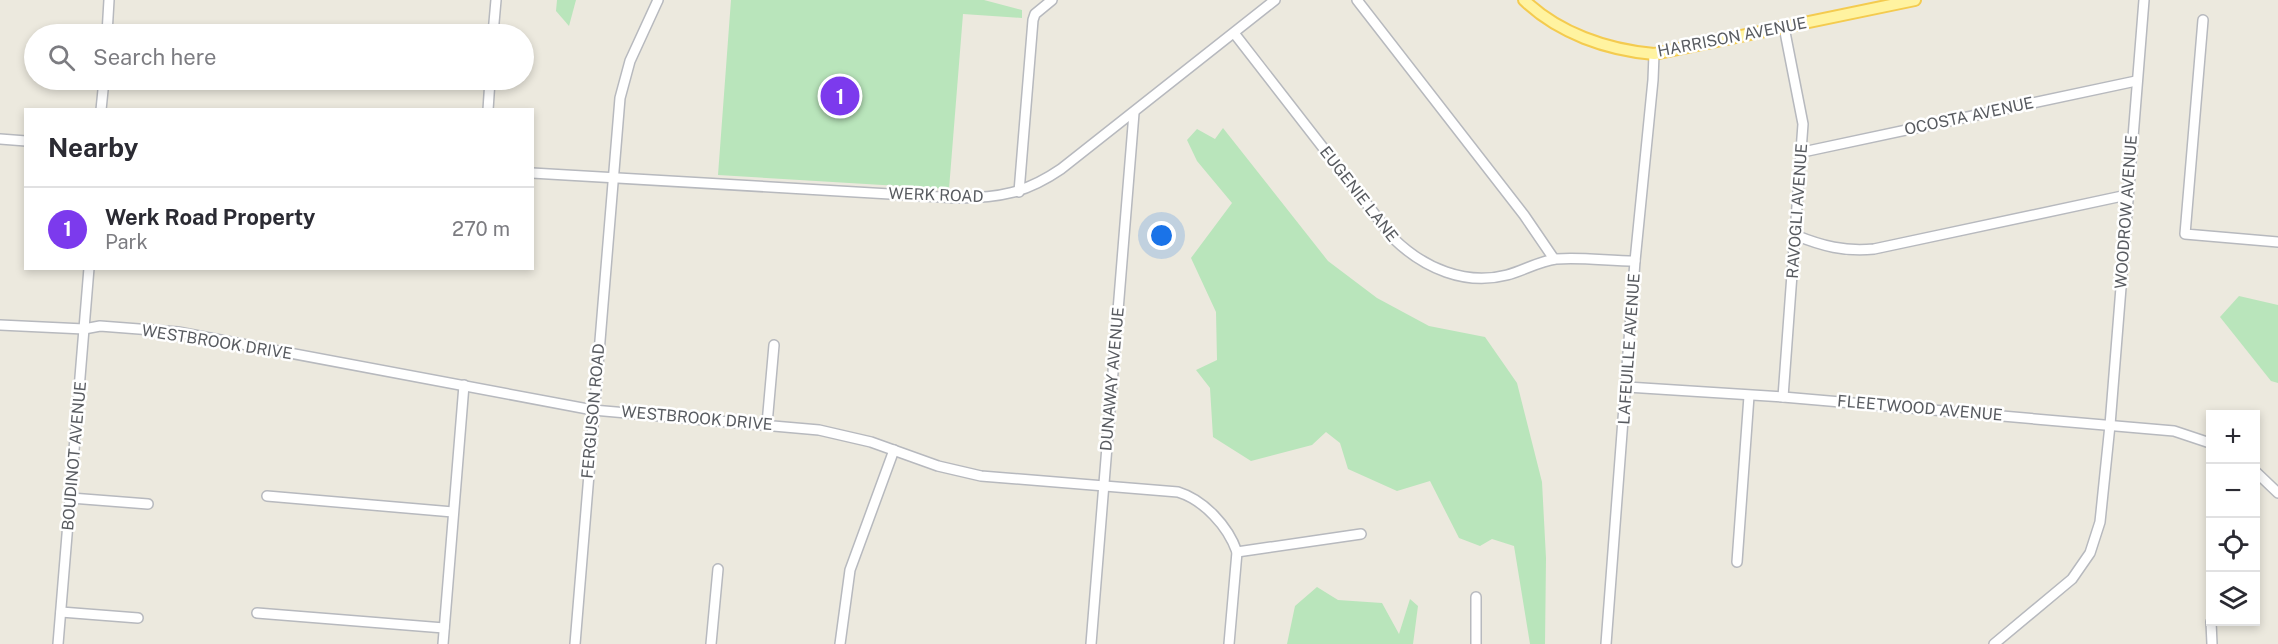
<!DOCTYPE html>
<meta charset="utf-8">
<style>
:root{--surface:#fff;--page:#f2f2f3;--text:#2b2b33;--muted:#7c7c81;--line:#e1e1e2;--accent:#7c3aed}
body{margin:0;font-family:"Public Sans",sans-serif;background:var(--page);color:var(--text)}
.controls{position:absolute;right:18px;bottom:18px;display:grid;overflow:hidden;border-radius:0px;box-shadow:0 3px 9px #0003}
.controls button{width:54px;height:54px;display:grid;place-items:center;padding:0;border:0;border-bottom:2px solid var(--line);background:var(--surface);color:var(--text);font:30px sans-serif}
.you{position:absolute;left:1162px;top:236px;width:21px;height:21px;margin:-15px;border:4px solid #fff;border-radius:50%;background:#1a73e8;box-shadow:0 0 0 9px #1a73e833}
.badge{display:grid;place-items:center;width:39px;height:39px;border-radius:50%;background:var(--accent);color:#fff;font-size:20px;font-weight:700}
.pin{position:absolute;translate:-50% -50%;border:3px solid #fff;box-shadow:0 2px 6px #0006}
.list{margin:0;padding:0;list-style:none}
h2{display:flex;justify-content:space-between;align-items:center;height:78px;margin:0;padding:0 24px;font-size:26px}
h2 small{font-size:20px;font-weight:400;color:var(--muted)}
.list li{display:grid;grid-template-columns:39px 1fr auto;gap:18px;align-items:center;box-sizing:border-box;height:84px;padding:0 24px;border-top:2px solid var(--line)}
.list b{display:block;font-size:22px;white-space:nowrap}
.list p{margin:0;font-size:20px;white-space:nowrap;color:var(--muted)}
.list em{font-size:20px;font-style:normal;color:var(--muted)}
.icon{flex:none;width:33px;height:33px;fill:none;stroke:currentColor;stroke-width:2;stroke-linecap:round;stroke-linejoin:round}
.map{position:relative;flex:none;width:2278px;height:644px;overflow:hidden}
.search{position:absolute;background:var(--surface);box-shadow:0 3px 9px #0003;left:24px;top:24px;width:510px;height:66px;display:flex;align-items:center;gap:15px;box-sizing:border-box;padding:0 21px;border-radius:33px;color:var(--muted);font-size:22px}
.panel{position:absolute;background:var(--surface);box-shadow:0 3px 9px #0003;left:24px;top:108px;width:510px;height:162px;border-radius:0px}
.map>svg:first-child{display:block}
.green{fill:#b9e5bb}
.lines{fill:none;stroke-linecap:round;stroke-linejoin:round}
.minor-casing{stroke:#b7b9be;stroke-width:12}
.major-casing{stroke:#f4cb4f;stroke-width:14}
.minor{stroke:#fff;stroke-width:9}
.major{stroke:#fff3a0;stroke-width:10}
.labels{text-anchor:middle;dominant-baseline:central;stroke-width:5;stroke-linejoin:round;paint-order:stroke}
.street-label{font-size:16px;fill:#585b60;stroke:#fff}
</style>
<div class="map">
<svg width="2278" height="644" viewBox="0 0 2278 644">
<rect width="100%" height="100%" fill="#ece9de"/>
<g class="green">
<polygon points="557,0 576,0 569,26 556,11"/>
<polygon points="731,0 984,0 1022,10 1022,18 963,14 949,189 718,175"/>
<polygon points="1223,128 1328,261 1377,298 1429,326 1485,337 1517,383 1542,482 1546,558 1545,644 1530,644 1514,546 1492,539 1480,546 1459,538 1430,481 1397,491 1348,469 1340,443 1326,432 1312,445 1251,461 1213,437 1210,388 1196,370 1217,360 1216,312 1191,258 1232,203 1197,161 1187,140 1197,129 1215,139"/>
<polygon points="2239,296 2278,305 2278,383 2271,381 2220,317"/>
<polygon points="1317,587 1338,600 1382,603 1399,634 1410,599 1418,606 1413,644 1287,644 1295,606"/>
</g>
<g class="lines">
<g class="minor-casing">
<g id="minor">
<polyline points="1357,0 1524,215 1554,259"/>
<polyline points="2203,20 2185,234 2278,242"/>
<path d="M1234,33L1394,239C1424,268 1465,286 1507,275C1523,271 1539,261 1556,259C1582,257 1609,261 1635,261"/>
<polyline points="107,34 109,0"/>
<polyline points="493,34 496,0"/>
<polyline points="101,110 104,80"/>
<polyline points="488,110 490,80"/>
<polyline points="0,139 26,141"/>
<polyline points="1803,152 2136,81"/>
<path d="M532,173L958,198C999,198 1026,193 1061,169L1275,0"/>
<polyline points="1019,192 1033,20 1035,14 1052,0"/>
<path d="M1795,235C1822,246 1845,252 1874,249L2127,195"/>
<path d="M0,325L84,329L100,326L178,332L593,410L819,430L871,442L938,466L981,476L1178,492C1204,500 1228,526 1237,552L1229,644"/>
<polyline points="1627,387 1783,397 2174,431 2210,443"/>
<polyline points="1783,397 1803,124 1784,27"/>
<polyline points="767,424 774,345"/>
<polyline points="2256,472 2278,493"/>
<polyline points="267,496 453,512"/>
<polyline points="71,498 148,504"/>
<polyline points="1237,552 1361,534"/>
<polyline points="1737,562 1749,396"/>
<polyline points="1476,597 1476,644"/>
<polyline points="61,612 138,618"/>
<polyline points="257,613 444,628"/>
<polyline points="2211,622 2212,644"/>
<polyline points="58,644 89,268"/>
<polyline points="443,644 464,385"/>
<polyline points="575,644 620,98 630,61 658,0"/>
<polyline points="711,644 718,569"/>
<polyline points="840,644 850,570 894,450"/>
<polyline points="1091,644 1134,113"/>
<polyline points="1606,644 1635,261 1653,80 1654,54"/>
<polyline points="1994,644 2072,579 2090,553 2100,522 2110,425 2144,0"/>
</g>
</g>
<g class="major-casing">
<path id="major" d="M1524,0C1558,33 1607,50 1654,54L1915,0"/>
</g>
<use href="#minor" class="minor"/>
<use href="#major" class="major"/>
</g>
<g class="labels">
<g class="street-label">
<text transform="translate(1732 37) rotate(-11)">HARRISON AVENUE</text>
<text transform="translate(1969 116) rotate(-12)">OCOSTA AVENUE</text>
<text transform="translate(1359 194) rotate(52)">EUGENIE LANE</text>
<text transform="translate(936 195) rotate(2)">WERK ROAD</text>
<text transform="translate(1797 211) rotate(-86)">RAVOGLI AVENUE</text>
<text transform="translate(2126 212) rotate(-86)">WOODROW AVENUE</text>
<text transform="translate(217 342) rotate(9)">WESTBROOK DRIVE</text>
<text transform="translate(1629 349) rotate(-86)">LAFEUILLE AVENUE</text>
<text transform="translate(1112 379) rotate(-85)">DUNAWAY AVENUE</text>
<text transform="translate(1920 408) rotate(5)">FLEETWOOD AVENUE</text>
<text transform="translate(593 411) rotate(-85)">FERGUSON ROAD</text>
<text transform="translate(697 418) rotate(5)">WESTBROOK DRIVE</text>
<text transform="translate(74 456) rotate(-85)">BOUDINOT AVENUE</text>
</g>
</g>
</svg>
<div class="controls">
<button>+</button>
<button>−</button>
<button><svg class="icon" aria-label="locate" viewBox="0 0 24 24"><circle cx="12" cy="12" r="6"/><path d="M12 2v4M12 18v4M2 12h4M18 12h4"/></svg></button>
<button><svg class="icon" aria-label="layers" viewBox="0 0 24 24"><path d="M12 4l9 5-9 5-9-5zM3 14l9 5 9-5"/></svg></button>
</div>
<div class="you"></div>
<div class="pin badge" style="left:840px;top:96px">1</div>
<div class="search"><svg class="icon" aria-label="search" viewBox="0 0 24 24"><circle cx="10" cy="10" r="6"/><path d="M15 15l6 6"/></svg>Search here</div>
<section class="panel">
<h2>Nearby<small></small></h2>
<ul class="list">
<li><span class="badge">1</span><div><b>Werk Road Property</b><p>Park</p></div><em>270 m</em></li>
</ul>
</section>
</div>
